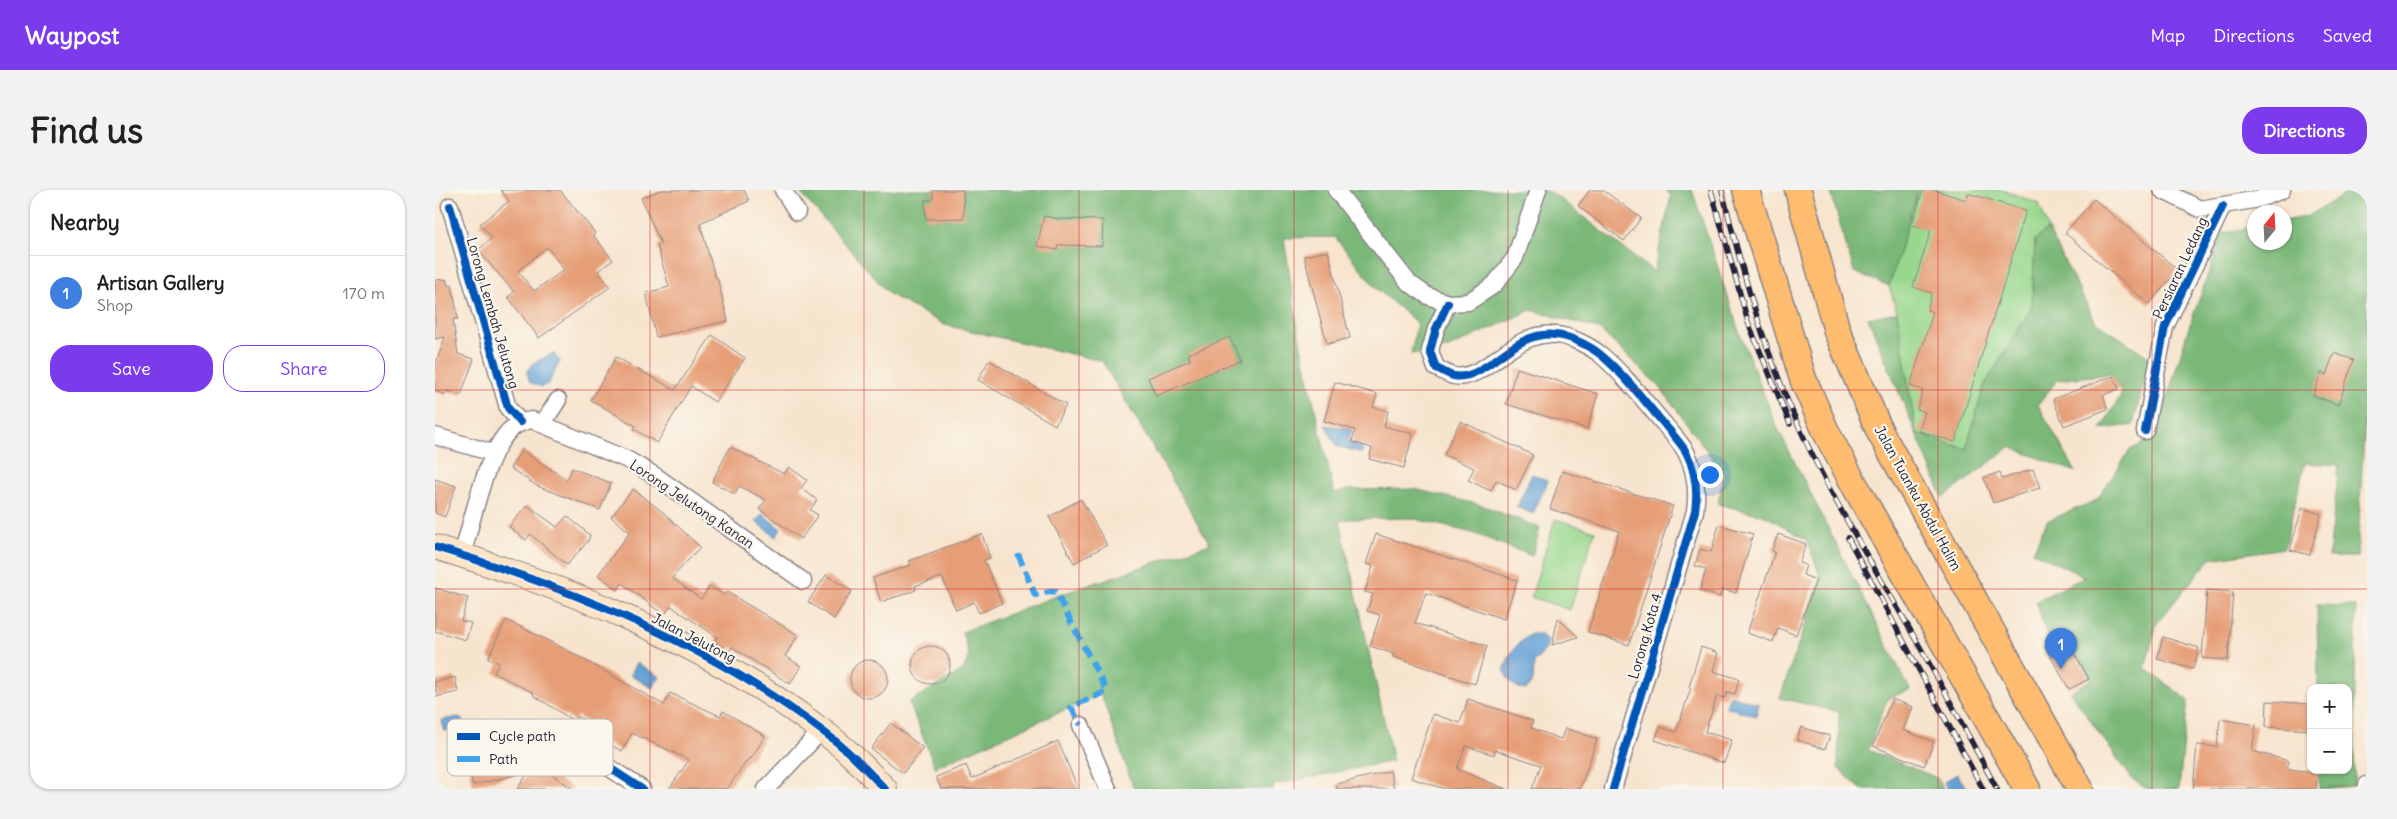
<!DOCTYPE html>
<meta charset="utf-8">
<style>
:root{--surface:#fff;--page:#f2f2f2;--text:#202124;--muted:#757577;--line:#e0e0e0;--accent:#7c3aed}
body{margin:0;font-family:Delius,sans-serif;background:var(--page);color:var(--text)}
.controls{position:absolute;right:15px;bottom:15px;display:grid;overflow:hidden;border-radius:10px;box-shadow:0 1px 4px #0004}
.controls button{width:45px;height:45px;display:grid;place-items:center;padding:0;border:0;border-bottom:1px solid var(--line);background:var(--surface);color:var(--text);font:25px sans-serif}
.compass{position:absolute;left:1812px;top:15px;width:45px;height:45px;border-radius:50%;background:var(--surface);box-shadow:0 1px 4px #0004;rotate:18deg}
.you{position:absolute;left:1274px;top:284px;width:18px;height:18px;margin:-12px;border:4px solid #fff;border-radius:50%;background:#1a73e8;box-shadow:0 0 0 8px #1a73e833}
.badge{display:grid;place-items:center;width:32px;height:32px;border-radius:50%;background:var(--accent);color:#fff;font-size:16px;font-weight:700}
.pin{position:absolute;translate:-50% -41px;filter:drop-shadow(0 1px 2px #0008)}
.pin::after{content:'';position:absolute;top:26px;width:18px;height:15px;background:inherit;clip-path:polygon(0 0,100% 0,50% 100%)}
.list{margin:0;padding:0;list-style:none}
h2{display:flex;justify-content:space-between;align-items:center;height:65px;margin:0;padding:0 20px;font-size:21px}
h2 small{font-size:16px;font-weight:400;color:var(--muted)}
.list li{display:grid;grid-template-columns:32px 1fr auto;gap:15px;align-items:center;box-sizing:border-box;height:75px;padding:0 20px;border-top:1px solid var(--line)}
.list b{display:block;font-size:19px;white-space:nowrap}
.list p{margin:0;font-size:16px;white-space:nowrap;color:var(--muted)}
.list em{font-size:16px;font-style:normal;color:var(--muted)}
.actions{display:flex;gap:10px;padding:15px 20px}
.actions a{flex:1;padding:11px 0;border:1px solid var(--accent);border-radius:20px;text-align:center;font-size:18px;color:var(--accent)}
.actions .main{background:var(--accent);color:#fff}
.map{position:relative;flex:none;width:1932px;height:599px;overflow:hidden;border-radius:20px}
header{display:flex;align-items:center;gap:30px;box-sizing:border-box;height:70px;padding:0 25px;background:var(--accent);color:#fff}
header strong{font-size:24px}
nav{display:flex;gap:28px;margin-inline-start:auto;font-size:18px}
.intro{display:flex;align-items:center;justify-content:space-between;box-sizing:border-box;height:120px;padding:0 30px}
h1{margin:0;font-size:35px}
.button{padding:12px 22px;border-radius:20px;background:var(--accent);color:#fff;font-size:18px;font-weight:700}
main{display:flex;gap:30px;padding:0 30px}
aside{flex:1;background:var(--surface);border-radius:20px;box-shadow:0 1px 4px #0004}
.map>svg:first-child{display:block}
.green{fill:#98d78d;stroke:#5d7c64}
.forest{fill:#7ab878;stroke:#4e6d5a}
.water{fill:#63a1d5;stroke:#426288}
.building{fill:#e69e77;fill-rule:evenodd}
.lines{fill:none;stroke-linecap:round;stroke-linejoin:round}
.street-casing{stroke:#8c8384;stroke-width:19}
.secondary-casing{stroke:#8c8384;stroke-width:26}
.primary-casing{stroke:#8c8384;stroke-width:29}
.street{stroke:#fff;stroke-width:16}
.secondary{stroke:#fee4c6;stroke-width:24}
.primary{stroke:#fdbc70;stroke-width:26}
.rail-casing{stroke:#22223b;stroke-width:5.5}
.rail{stroke:#fbf7ec;stroke-width:4;stroke-dasharray:11;stroke-linecap:butt}
.quiet{stroke:#3ea2ec;stroke-width:6;stroke-dasharray:12 6;stroke-linecap:butt}
.cycleway-casing{stroke:#fbf7ec;stroke-width:11}
.cycleway{stroke:#0057b8;stroke-width:8}
.grid{fill:none;stroke:#d62828;stroke-width:1;stroke-opacity:0.55}
.labels{text-anchor:middle;dominant-baseline:central;stroke-width:4.5;stroke-linejoin:round;paint-order:stroke}
.street-label{font-size:14px;fill:#22223b;stroke:#fbf7ec}
.key{fill:#fbf7ec;stroke:#bab7b7;stroke-width:1}
.key-label{font-size:14px;fill:#22223b}
</style>
<header>
<strong>Waypost</strong>
<nav><a>Map</a><a>Directions</a><a>Saved</a></nav>
</header>
<div class="intro"><h1>Find us</h1><a class="button">Directions</a></div>
<main>
<aside>
<h2>Nearby<small></small></h2>
<ul class="list">
<li><span class="badge" style="background:#3f7fe0">1</span><div><b>Artisan Gallery</b><p>Shop</p></div><em>170 m</em></li>
</ul>
<div class="actions"><a class="main">Save</a><a>Share</a></div>
</aside>
<div class="map">
<svg width="1932" height="599" viewBox="0 0 1932 599">
<rect width="100%" height="100%" fill="#fbf7ec"/>
<filter id="ink" filterUnits="userSpaceOnUse"><feTurbulence type="fractalNoise" baseFrequency=".02" numOctaves="2"/><feDisplacementMap in="SourceGraphic" scale="10" xChannelSelector="R" yChannelSelector="G"/><feConvolveMatrix kernelMatrix="1 2 1 2 8 2 1 2 1" color-interpolation-filters="sRGB"/></filter>
<filter id="wash" filterUnits="userSpaceOnUse"><feTurbulence type="fractalNoise" baseFrequency=".0096" numOctaves="4" result="noise"/><feDisplacementMap in="SourceGraphic" scale="20" xChannelSelector="R" yChannelSelector="G"/><feGaussianBlur stdDeviation="1.12" result="paint"/><feColorMatrix in="noise" values="0 0 0 0 0 0 0 0 0 0 0 0 0 0 0 0 0 1.4 0 .05"/><feComposite in="paint" operator="in"/></filter>
<g filter="url(#wash)">
<rect width="100%" height="100%" fill="#f7e4ce"/>
<g class="green">
<polygon points="1483,0 1568,0 1604,14 1613,39 1600,50 1597,117 1549,196 1531,259 1481,243 1462,122 1454,96"/>
<polygon points="1120,329 1160,341 1135,420 1096,407"/>
</g>
<g class="forest">
<polygon points="363,0 1110,0 1123,7 1219,82 1236,6 1231,0 1257,0 1304,141 1341,235 1475,500 1453,508 1433,560 1502,588 1508,599 1426,599 1403,578 1404,522 1345,508 1386,389 1372,350 1331,326 1283,314 1289,284 1225,197 1164,139 1096,120 1011,159 976,164 982,133 941,98 900,47 849,48 865,152 899,303 911,300 979,299 1046,315 1105,338 1097,366 1038,343 976,328 915,329 905,331 958,571 838,595 839,599 699,599 666,504 500,577 474,512 528,480 534,465 527,442 624,405 775,354 667,171 510,135 454,104"/>
<polygon points="1395,0 1483,0 1454,96 1419,82"/>
<polygon points="1917,0 1932,0 1932,224 1930,227 1922,367 1894,367 1904,275 1870,273 1849,358 1775,369 1722,433 1710,478 1753,510 1744,599 1712,599 1697,589 1635,502 1656,490 1631,443 1613,449 1601,411 1650,387 1598,362 1612,331 1662,310 1695,260 1720,248 1753,140 1788,43 1819,37 1820,52 1850,52 1850,31 1873,26"/>
<polygon points="1613,39 1660,131 1715,168 1698,235 1666,239 1687,203 1676,184 1622,190 1603,215 1641,282 1575,257 1508,308 1433,128 1462,122 1481,243 1531,259 1549,196 1597,117 1600,50"/>
<polygon points="1882,415 1921,416 1919,596 1884,599 1884,580 1913,580 1913,498 1883,498"/>
</g>
<g class="water">
<polygon points="118,163 125,171 114,193 106,197 95,192 92,183 97,174"/>
<polygon points="890,235 917,239 913,252 927,257 927,263 902,256"/>
<polygon points="1097,284 1113,291 1098,324 1082,317"/>
<polygon points="327,324 346,339 341,347 321,332"/>
<path d="M1096,444H1105L1113,451L1111,459L1099,473L1098,491L1091,500C1078,497 1074,492 1069,481C1074,463 1081,454 1096,444Z"/>
<polygon points="202,473 225,487 217,498 195,485"/>
<polygon points="1295,505 1324,514 1321,526 1291,517"/>
<polygon points="24,527 28,531 20,539 9,541 6,530"/>
<polygon points="1522,584 1532,599 1513,599 1509,592"/>
</g>
<g id="blocks">
<g class="building">
<path d="M66,0H125L160,43L158,45L178,70L163,81L175,97L104,148L73,107L79,102L43,60L57,48L45,34L74,11ZM112,57L129,80L99,101L83,81Z"/>
<polygon points="226,0 309,0 314,11 265,33 280,87 282,87 293,131 221,147 211,103 234,97 222,55 226,54 206,8"/>
<polygon points="498,0 528,0 529,28 491,29 490,10 498,10"/>
<polygon points="1155,0 1168,0 1206,28 1189,51 1143,16"/>
<polygon points="1488,0 1499,0 1531,10 1533,3 1591,21 1520,252 1484,241 1490,222 1482,219 1488,200 1475,196 1498,122 1492,120 1497,103 1478,97 1496,40 1477,35"/>
<polygon points="1659,9 1743,80 1714,114 1630,43"/>
<polygon points="609,26 624,29 668,30 667,56 623,55 622,60 602,56"/>
<polygon points="893,61 915,148 892,154 869,66"/>
<polygon points="11,89 13,96 17,95 23,129 18,129 23,164 39,169 26,205 12,201 11,205 0,201 0,176 10,147 0,149 0,90"/>
<polygon points="277,145 310,168 280,212 256,196 222,253 199,239 201,236 156,210 181,167 240,200"/>
<polygon points="795,147 805,170 721,206 713,188 755,170 753,164"/>
<polygon points="1899,163 1919,170 1903,215 1878,205 1886,183 1891,185"/>
<polygon points="554,170 631,215 620,235 543,190"/>
<polygon points="1082,178 1163,204 1152,239 1071,214"/>
<polygon points="1678,186 1684,199 1668,205 1673,219 1629,236 1618,209"/>
<polygon points="900,192 942,204 938,217 953,221 949,236 978,244 969,278 934,269 937,258 917,252 920,240 889,231"/>
<polygon points="1025,231 1098,265 1081,300 1061,290 1056,301 1033,290 1039,278 1009,265"/>
<polygon points="295,257 349,284 354,277 372,290 366,298 382,310 375,320 383,325 366,349 324,319 331,310 304,296 300,304 277,292"/>
<polygon points="87,260 132,290 137,278 176,293 165,320 102,296 75,278"/>
<polygon points="1598,279 1605,298 1558,313 1549,288 1565,282 1567,289"/>
<polygon points="1127,281 1238,316 1194,455 1153,442 1184,341 1115,319"/>
<polygon points="0,289 21,296 10,327 0,323"/>
<polygon points="198,299 230,324 265,357 237,388 266,409 275,396 289,405 292,402 363,445 350,466 366,476 355,494 297,457 294,461 280,452 282,447 236,416 229,425 187,393 183,400 163,385 195,342 176,327"/>
<polygon points="646,309 672,355 639,373 614,327"/>
<polygon points="92,315 122,337 132,326 155,345 153,351 132,375 95,344 91,350 74,337"/>
<polygon points="1867,318 1886,324 1875,365 1855,360"/>
<polygon points="1284,335 1318,344 1301,403 1287,399 1285,407 1265,401 1271,379 1260,376 1265,359 1276,362"/>
<polygon points="547,344 555,368 549,370 567,413 544,423 539,412 521,420 507,387 480,396 481,400 446,412 438,388 476,375 474,371"/>
<polygon points="941,344 1082,390 1069,429 991,403 980,433 1052,456 1040,494 958,467 959,464 935,456 945,425 932,421 938,404 930,402 938,376 931,374"/>
<polygon points="1343,344 1371,354 1364,373 1371,375 1368,385 1381,390 1361,445 1343,438 1338,452 1312,443 1340,362 1337,361"/>
<polygon points="391,385 417,401 399,429 373,412"/>
<polygon points="0,398 33,408 26,431 36,433 31,450 0,441"/>
<polygon points="1772,400 1798,402 1793,470 1767,468"/>
<polygon points="1123,428 1143,447 1117,455"/>
<polygon points="71,430 130,459 229,515 235,503 285,526 288,521 330,546 316,569 314,568 292,599 234,599 254,570 197,543 187,561 164,549 168,540 142,526 139,531 98,505 99,503 59,483 64,473 53,468"/>
<polygon points="1630,446 1654,489 1634,499 1610,457"/>
<polygon points="1728,447 1764,458 1758,479 1722,469"/>
<circle cx="496" cy="475" r="19"/>
<polygon points="1266,457 1283,463 1278,481 1304,489 1300,504 1292,502 1290,508 1282,506 1270,542 1297,550 1289,573 1220,550 1225,537 1241,542 1256,498 1254,497"/>
<circle cx="434" cy="489" r="19"/>
<polygon points="20,487 23,502 0,507 0,492"/>
<polygon points="1033,509 1098,531 1096,538 1126,549 1130,538 1162,549 1145,599 1097,599 1106,575 1060,560 1059,565 1031,556 1022,579 1071,599 1010,599 976,588 998,524 1025,533"/>
<polygon points="1457,509 1478,517 1468,540 1499,552 1489,576 1438,556"/>
<polygon points="1832,511 1876,514 1875,540 1831,537"/>
<polygon points="1785,529 1821,535 1817,561 1854,571 1852,579 1882,582 1881,599 1758,599 1762,555 1782,557"/>
<polygon points="456,533 488,558 468,583 436,559"/>
<polygon points="1366,537 1395,546 1390,559 1362,550"/>
<polygon points="623,551 643,599 506,599 501,587 531,575 537,589"/>
<polygon points="78,553 85,584 38,595 31,564"/>
<polygon points="100,573 138,599 82,599"/>
<polygon points="955,581 959,599 902,599 902,594"/>
</g>
</g>
</g>
<g filter="url(#ink)">
<use href="#blocks" fill-opacity="0" stroke="#8c8384" stroke-width="1"/>
<g class="lines">
<g class="street-casing">
<g id="street">
<polyline points="348,0 362,22"/>
<polyline points="901,0 974,93 993,106 1013,113 1033,112 1059,95 1080,68 1103,0"/>
<polyline points="1727,0 1765,19 1824,9 1847,0"/>
<polyline points="15,16 73,218 85,232"/>
<path d="M1013,113L1001,139L995,161L1001,178C1007,180 1013,185 1019,186C1051,192 1078,139 1121,145C1135,146 1155,156 1166,165C1190,185 1210,212 1230,235C1237,244 1246,253 1251,262C1261,281 1263,300 1260,321L1178,599"/>
<polyline points="108,233 123,210"/>
<polyline points="1710,241 1730,137 1788,16"/>
<polyline points="0,246 58,263"/>
<path d="M27,366C37,332 51,261 76,239C83,233 89,231 97,230L193,270L222,287L368,391"/>
<polyline points="646,535 673,599"/>
<polyline points="105,543 141,556 207,599"/>
<polyline points="331,599 387,540"/>
<polyline points="1932,599 1932,595"/>
</g>
</g>
<g class="secondary-casing">
<path id="secondary" d="M0,357C135,398 273,454 386,540C410,557 430,578 450,599"/>
</g>
<g class="primary-casing">
<g id="primary">
<polyline points="1311,0 1368,189 1392,244 1420,296 1592,599"/>
<polyline points="1363,0 1402,141 1445,242 1645,599"/>
</g>
</g>
<use href="#street" class="street"/>
<use href="#secondary" class="secondary"/>
<use href="#primary" class="primary"/>
<g class="rail-casing">
<g id="rail">
<polyline points="1276,0 1313,132 1355,234"/>
<path d="M1287,0C1306,78 1328,156 1361,230C1397,312 1446,387 1490,466C1515,510 1538,555 1562,599"/>
<polyline points="1413,348 1548,599"/>
</g>
</g>
<use href="#rail" class="rail"/>
<polyline class="quiet" points="583,364 600,405 620,401 672,501 636,517 646,535"/>
<g class="cycleway-casing">
<g id="cycleway">
<polyline points="15,16 73,218 85,232"/>
<path d="M1013,113L1001,139L995,161L1001,178C1007,180 1013,185 1019,186C1051,192 1078,139 1121,145C1135,146 1155,156 1166,165C1190,185 1210,212 1230,235C1237,244 1246,253 1251,262C1261,281 1263,300 1260,321L1178,599"/>
<polyline points="1710,241 1730,137 1788,16"/>
<path d="M0,357C135,398 273,454 386,540C410,557 430,578 450,599"/>
<polyline points="105,543 141,556 207,599"/>
</g>
</g>
<use href="#cycleway" class="cycleway"/>
</g>
</g>
<path class="grid" d="M215,0V599M429,0V599M644,0V599M859,0V599M1073,0V599M1288,0V599M1503,0V599M1717,0V599M0,200H1932M0,399H1932"/>
<g class="labels">
<g class="street-label">
<text transform="translate(1745 78) rotate(-65)">Persiaran Ledang</text>
<text transform="translate(58 123) rotate(74)">Lorong Lembah Jelutong</text>
<text transform="translate(1483 308) rotate(61)">Jalan Tuanku Abdul Halim</text>
<text transform="translate(257 314) rotate(34)">Lorong Jelutong Kanan</text>
<text transform="translate(1210 446) rotate(-74)">Lorong Kota 4</text>
<text transform="translate(259 448) rotate(27)">Jalan Jelutong</text>
</g>
</g>
<rect x="12" y="529" width="166" height="57" rx="8" class="key"/>
<rect x="22" y="543" width="23" height="7" fill="#0057b8"/>
<rect x="22" y="566" width="23" height="6" fill="#3ea2ec"/>
<g class="key-label">
<text x="54" y="551">Cycle path</text>
<text x="54" y="574">Path</text>
</g>
</svg>
<div class="controls">
<button>+</button>
<button>−</button>
</div>
<svg class="compass" viewBox="-18 -18 36 36"><path d="M0-13l5 13h-10z" fill="#e53935"/><path d="M0 13l5-13h-10z" fill="#757577"/></svg>
<div class="you"></div>
<div class="pin badge" style="left:1626px;top:479px;background:#3f7fe0">1</div>
</div>
</main>
